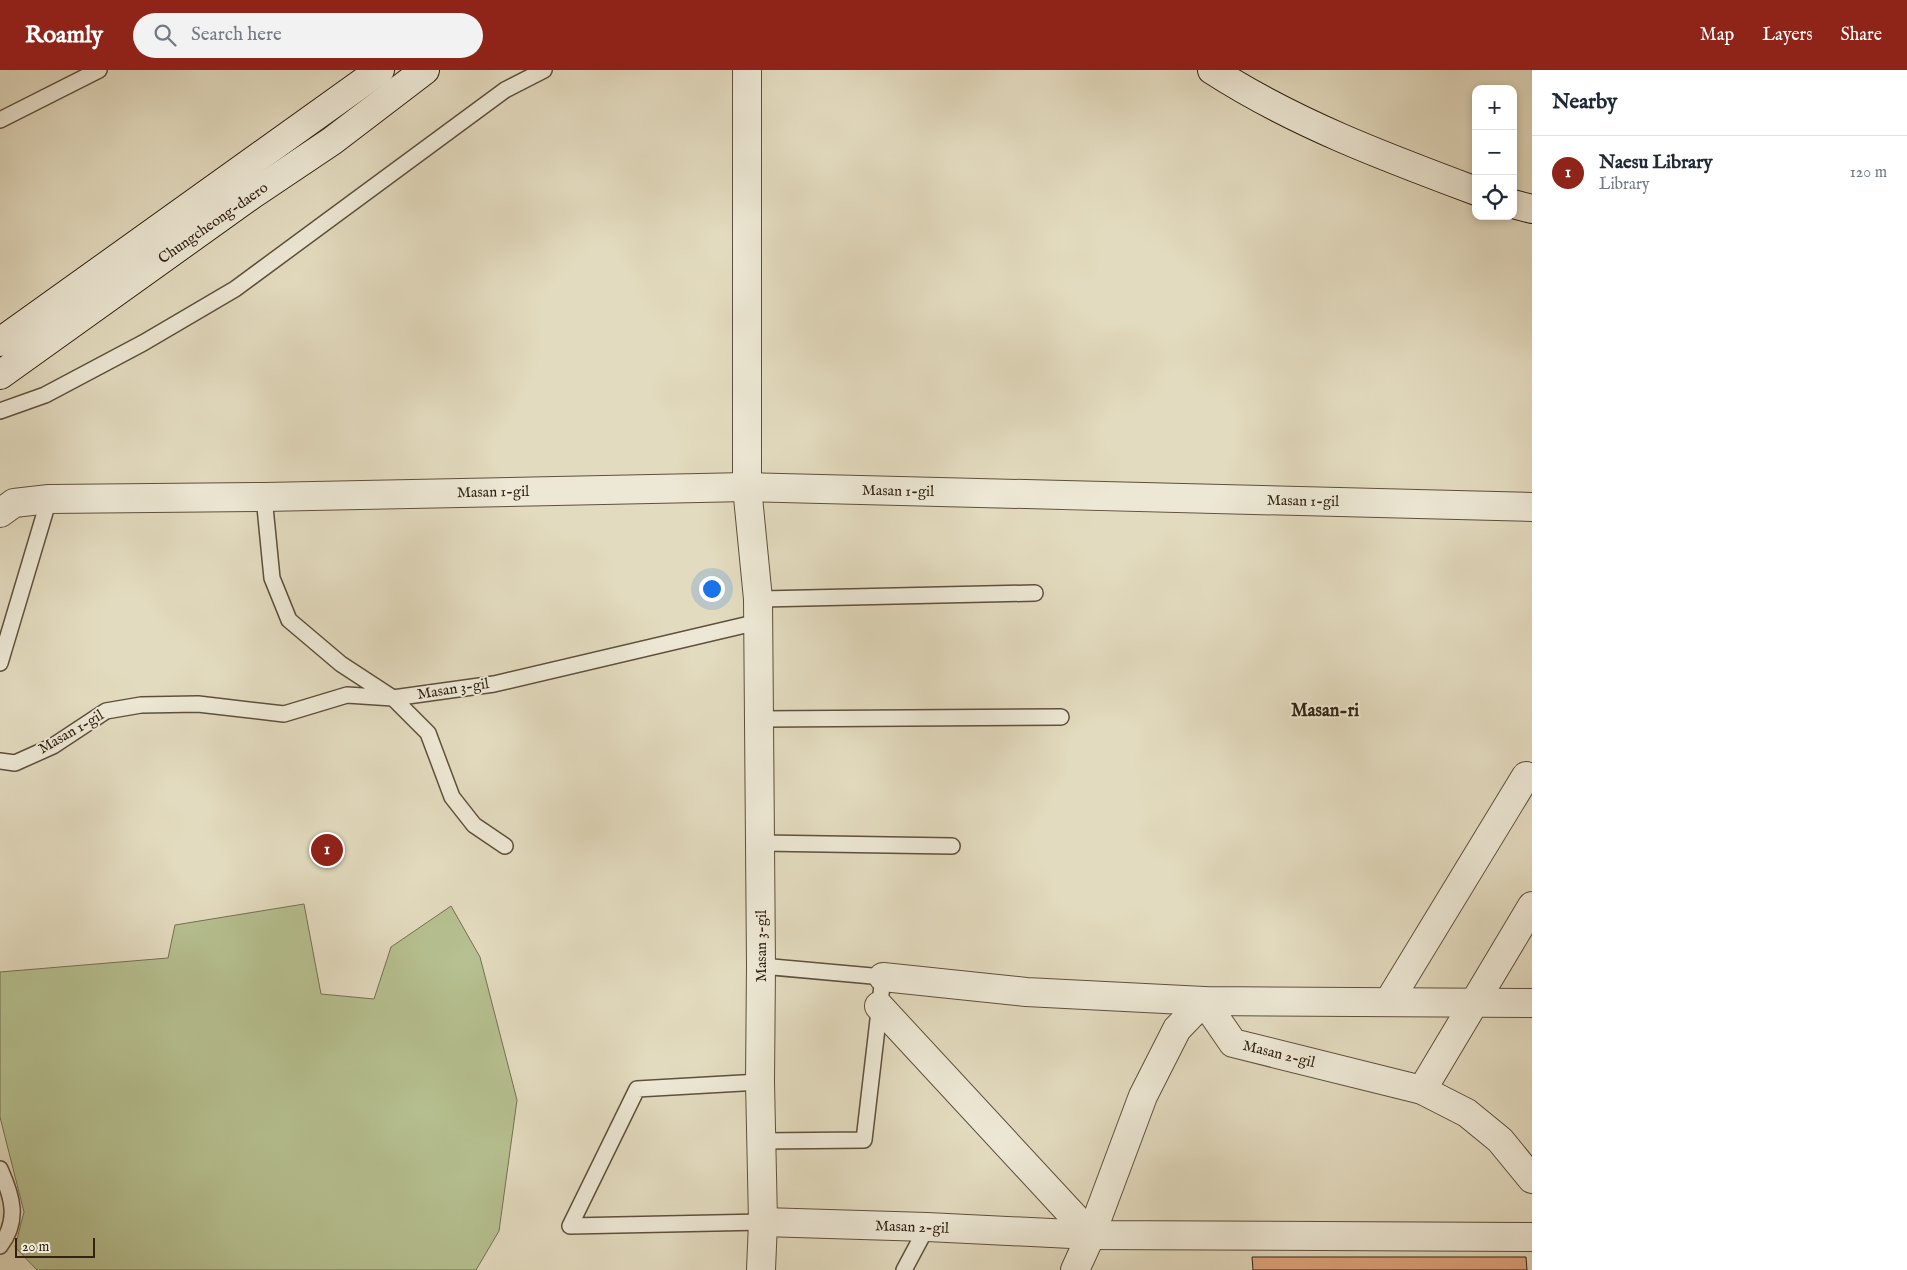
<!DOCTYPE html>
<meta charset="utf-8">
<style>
:root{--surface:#fff;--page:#f2f2f3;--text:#1f2937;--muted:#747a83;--line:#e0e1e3;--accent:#8f2418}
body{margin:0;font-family:"IM FELL English",serif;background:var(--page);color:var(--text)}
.controls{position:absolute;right:15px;top:15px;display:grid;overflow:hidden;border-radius:10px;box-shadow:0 2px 8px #0003}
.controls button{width:45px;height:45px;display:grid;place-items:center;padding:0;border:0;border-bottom:1px solid var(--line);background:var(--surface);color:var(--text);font:25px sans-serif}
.scale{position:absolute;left:15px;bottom:12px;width:80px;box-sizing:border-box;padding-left:5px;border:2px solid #312211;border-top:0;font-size:14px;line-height:18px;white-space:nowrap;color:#312211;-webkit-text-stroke:4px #ede8d5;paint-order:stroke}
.you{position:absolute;left:711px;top:518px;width:18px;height:18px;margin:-12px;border:4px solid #fff;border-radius:50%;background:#1a73e8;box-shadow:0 0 0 8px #1a73e833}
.badge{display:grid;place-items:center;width:32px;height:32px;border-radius:50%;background:var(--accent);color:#fff;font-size:16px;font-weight:700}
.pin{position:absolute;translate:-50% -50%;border:2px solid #fff;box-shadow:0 1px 5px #0006}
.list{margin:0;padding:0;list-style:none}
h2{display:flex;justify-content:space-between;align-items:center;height:65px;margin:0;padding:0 20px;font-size:21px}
h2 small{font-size:16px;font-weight:400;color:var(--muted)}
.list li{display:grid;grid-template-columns:32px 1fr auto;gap:15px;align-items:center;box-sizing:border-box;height:75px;padding:0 20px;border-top:1px solid var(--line)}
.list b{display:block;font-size:19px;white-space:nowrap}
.list p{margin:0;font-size:16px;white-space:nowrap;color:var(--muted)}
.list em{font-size:16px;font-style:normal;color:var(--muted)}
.icon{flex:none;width:28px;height:28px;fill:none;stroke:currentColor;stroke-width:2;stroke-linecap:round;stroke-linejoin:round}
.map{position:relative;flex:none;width:1532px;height:1200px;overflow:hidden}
header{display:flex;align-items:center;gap:30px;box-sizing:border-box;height:70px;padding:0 25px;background:var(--accent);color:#fff}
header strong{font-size:24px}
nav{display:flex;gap:28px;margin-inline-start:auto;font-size:18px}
.search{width:350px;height:45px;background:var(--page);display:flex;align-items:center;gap:12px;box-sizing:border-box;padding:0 18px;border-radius:28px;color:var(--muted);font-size:19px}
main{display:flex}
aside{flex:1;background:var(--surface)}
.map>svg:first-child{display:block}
.green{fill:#b6c090;stroke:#747150}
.building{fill:#dfa57d;stroke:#312211}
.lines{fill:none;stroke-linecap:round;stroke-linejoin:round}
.lane-casing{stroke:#5e503c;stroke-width:18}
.street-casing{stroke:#5e503c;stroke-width:30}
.secondary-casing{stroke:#312211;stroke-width:30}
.lane{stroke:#ede8d5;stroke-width:15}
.street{stroke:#ede8d5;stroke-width:28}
.secondary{stroke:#ede8d5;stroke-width:28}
.labels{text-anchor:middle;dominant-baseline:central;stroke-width:4;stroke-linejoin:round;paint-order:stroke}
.street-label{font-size:15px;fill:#312211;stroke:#ede8d5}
.quarter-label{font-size:18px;font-weight:bold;fill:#312211;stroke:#ede8d5}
</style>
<header>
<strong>Roamly</strong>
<div class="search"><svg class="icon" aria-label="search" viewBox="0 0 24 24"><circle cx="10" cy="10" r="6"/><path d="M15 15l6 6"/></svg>Search here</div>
<nav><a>Map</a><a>Layers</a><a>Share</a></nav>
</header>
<main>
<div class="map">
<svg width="1532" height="1200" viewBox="0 0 1532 1200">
<rect width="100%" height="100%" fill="#e3dbbf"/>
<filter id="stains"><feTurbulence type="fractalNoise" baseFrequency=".004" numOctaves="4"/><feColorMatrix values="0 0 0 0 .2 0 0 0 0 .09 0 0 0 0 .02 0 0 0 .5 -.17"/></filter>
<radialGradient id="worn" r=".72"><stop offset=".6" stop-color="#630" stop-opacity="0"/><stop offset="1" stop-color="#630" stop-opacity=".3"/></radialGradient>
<polygon class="green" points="304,834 321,924 374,929 391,877 451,836 480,887 517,1030 499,1161 476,1200 37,1200 15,1177 24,1142 0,1047 0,902 168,888 175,855"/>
<polygon class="building" points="1252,1187 1526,1187 1527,1200 1253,1200"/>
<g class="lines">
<g class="lane-casing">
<g id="lane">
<polyline points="0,50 99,0"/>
<polyline points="0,341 45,325 143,273 235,219 505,20 544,0"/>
<polyline points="758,529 1035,523"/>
<polyline points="0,593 49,429"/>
<polyline points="758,649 1061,647"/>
<polyline points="0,691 15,693 53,676 106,641 141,635 198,634 284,644 347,625 393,628 341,594 289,550 272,508 264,427"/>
<polyline points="760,773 952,776"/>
<polyline points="505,776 474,755 452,727 428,663 393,628 494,614 758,552"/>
<polyline points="760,1012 637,1019 570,1156 763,1152"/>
<polyline points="761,1071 864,1070 883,907 761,896"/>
<path d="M0,1099C12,1126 20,1150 0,1176"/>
<polyline points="904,1200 927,1157"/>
</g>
</g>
<g class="street-casing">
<g id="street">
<polyline points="747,0 747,417 758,529 761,896 760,1012 763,1152 761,1200"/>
<polyline points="0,443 14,433 49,429 264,427 747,417 1532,437"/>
<polyline points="883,907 1026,922 1204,931 1532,933"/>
<polyline points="1389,931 1526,706"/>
<polyline points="879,936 1091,1165"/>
<polyline points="1422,1020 1467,1043 1500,1070 1532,1109"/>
<polyline points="763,1152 927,1157 1091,1165 1532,1167"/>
<polyline points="1075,1200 1091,1165 1143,1026 1177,959 1204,931 1233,973 1422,1020 1532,836"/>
</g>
</g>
<g class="secondary-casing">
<g id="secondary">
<path d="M1212,0C1294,53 1385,87 1476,121"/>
<polyline points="1513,134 1532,139"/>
<polyline points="0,272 380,0"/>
<polyline points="0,305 253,124 332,71 425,0"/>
</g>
</g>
<use href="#lane" class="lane"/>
<use href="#street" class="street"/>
<use href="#secondary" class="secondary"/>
</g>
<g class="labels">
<g class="street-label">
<text transform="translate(213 153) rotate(-35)">Chungcheong-daero</text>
<text transform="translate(898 421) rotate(1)">Masan 1-gil</text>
<text transform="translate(493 422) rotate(-1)">Masan 1-gil</text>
<text transform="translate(1303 431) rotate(1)">Masan 1-gil</text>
<text transform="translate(453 619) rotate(-9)">Masan 3-gil</text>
<text transform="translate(71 662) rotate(-30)">Masan 1-gil</text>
<text transform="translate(761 876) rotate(-90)">Masan 3-gil</text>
<text transform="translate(1279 984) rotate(14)">Masan 2-gil</text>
<text transform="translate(912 1157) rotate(2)">Masan 2-gil</text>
</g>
<g class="quarter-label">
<text x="1325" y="641">Masan-ri</text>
</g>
</g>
<rect width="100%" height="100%" filter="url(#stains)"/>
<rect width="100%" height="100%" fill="url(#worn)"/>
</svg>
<div class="controls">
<button>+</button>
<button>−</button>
<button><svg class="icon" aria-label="locate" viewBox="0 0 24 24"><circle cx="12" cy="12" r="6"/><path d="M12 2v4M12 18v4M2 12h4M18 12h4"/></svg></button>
</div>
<div class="scale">20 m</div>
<div class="you"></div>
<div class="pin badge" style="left:327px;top:780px">1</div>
</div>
<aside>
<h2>Nearby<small></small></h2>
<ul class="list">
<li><span class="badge">1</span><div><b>Naesu Library</b><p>Library</p></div><em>120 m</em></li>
</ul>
</aside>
</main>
